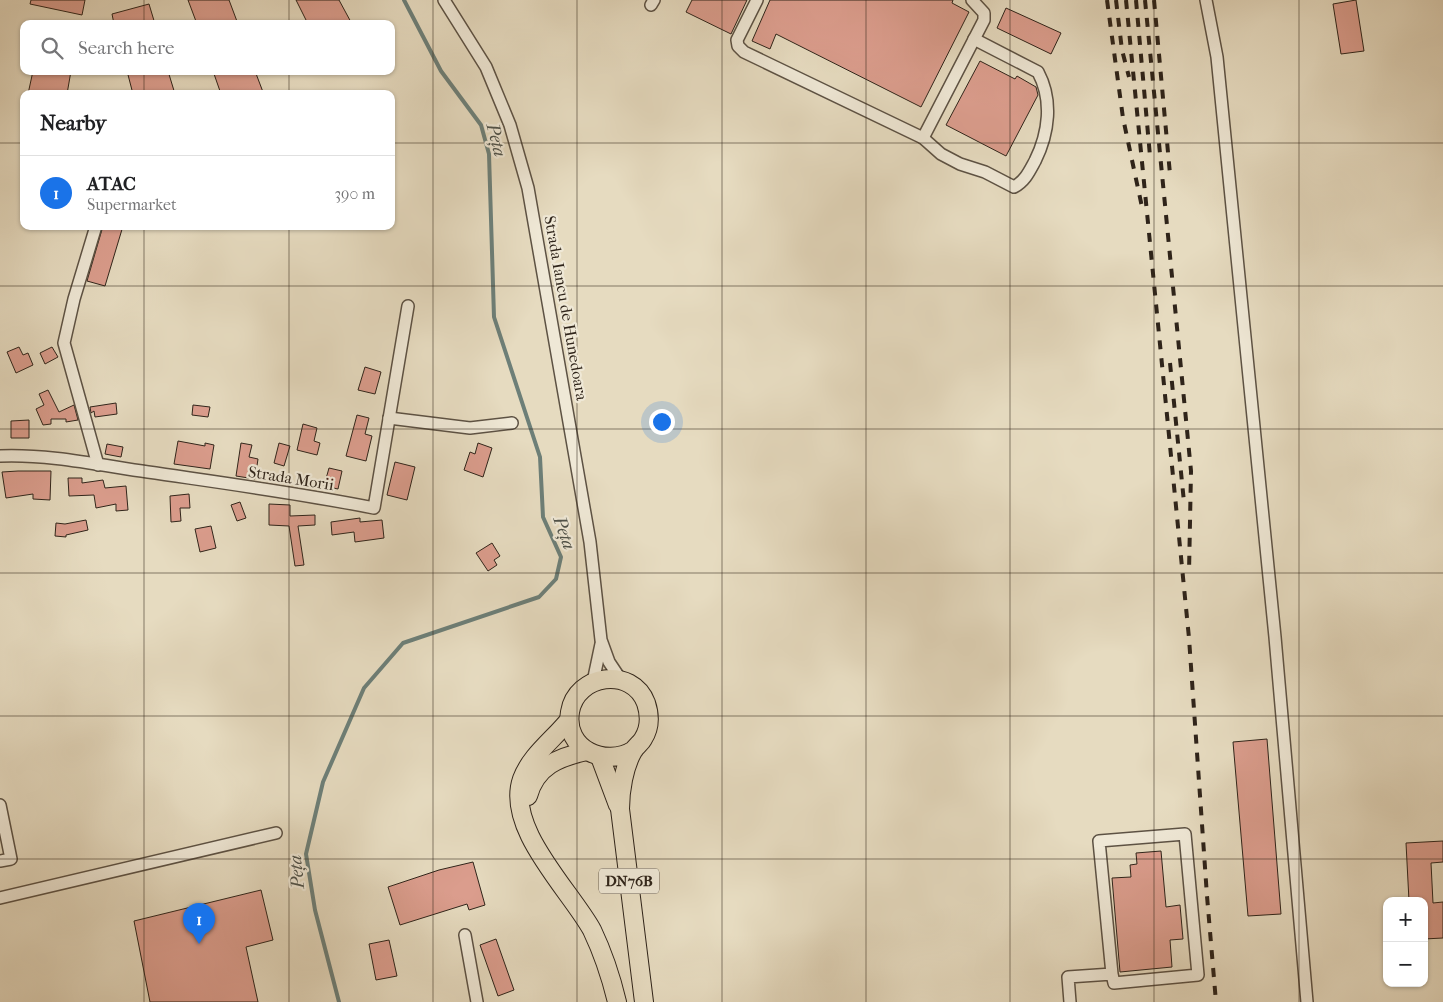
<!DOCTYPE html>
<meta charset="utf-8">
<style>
:root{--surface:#fff;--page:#f2f2f2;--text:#202124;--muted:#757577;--line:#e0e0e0;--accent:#1a73e8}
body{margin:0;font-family:"IM FELL French Canon",serif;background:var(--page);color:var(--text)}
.controls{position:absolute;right:15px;bottom:15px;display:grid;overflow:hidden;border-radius:10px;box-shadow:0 1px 4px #0004}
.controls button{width:45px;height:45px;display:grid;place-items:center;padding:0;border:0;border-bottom:1px solid var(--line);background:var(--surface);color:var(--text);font:25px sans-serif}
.you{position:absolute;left:661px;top:421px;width:18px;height:18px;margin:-12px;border:4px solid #fff;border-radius:50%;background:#1a73e8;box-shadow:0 0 0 8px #1a73e833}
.badge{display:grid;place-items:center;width:32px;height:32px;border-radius:50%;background:var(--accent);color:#fff;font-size:16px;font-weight:700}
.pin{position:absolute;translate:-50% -41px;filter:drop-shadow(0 1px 2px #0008)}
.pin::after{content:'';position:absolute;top:26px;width:18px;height:15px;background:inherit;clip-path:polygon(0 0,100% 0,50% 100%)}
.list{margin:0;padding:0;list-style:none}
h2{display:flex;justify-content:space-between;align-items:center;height:65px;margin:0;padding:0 20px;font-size:21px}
h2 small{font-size:16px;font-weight:400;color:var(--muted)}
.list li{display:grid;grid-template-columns:32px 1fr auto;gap:15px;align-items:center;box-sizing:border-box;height:75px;padding:0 20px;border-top:1px solid var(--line)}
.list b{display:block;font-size:19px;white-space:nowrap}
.list p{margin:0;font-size:16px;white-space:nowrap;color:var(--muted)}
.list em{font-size:16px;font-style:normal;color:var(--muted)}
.icon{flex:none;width:28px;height:28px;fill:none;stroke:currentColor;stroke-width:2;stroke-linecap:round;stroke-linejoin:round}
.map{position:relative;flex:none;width:1443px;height:1002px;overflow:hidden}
.search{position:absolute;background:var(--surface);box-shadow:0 1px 4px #0004;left:20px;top:20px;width:375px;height:55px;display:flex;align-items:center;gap:12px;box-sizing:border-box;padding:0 18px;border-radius:10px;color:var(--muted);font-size:19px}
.panel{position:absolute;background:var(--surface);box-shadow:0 1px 4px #0004;left:20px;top:90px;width:375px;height:140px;border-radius:10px}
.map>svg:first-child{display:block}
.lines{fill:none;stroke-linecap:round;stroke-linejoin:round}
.stream{stroke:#6d7f78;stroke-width:4}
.building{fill:#db9d8d;stroke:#2f241a}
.minor-casing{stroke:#5d5244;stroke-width:14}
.highway-casing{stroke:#2f241a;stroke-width:20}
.minor{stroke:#efe8d6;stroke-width:11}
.highway{stroke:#e6dbc0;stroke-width:18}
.rail{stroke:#2f241a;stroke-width:4;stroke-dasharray:9 9;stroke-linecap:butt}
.grid{fill:none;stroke:#2f241a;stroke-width:1;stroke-opacity:0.55}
.labels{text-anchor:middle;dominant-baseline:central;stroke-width:4.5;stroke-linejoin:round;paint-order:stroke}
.shield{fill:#efe8d6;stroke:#695f52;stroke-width:1}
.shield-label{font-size:15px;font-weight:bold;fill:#2f241a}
.street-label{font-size:16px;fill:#2f241a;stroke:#efe8d6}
.water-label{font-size:18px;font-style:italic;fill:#4e5149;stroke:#efe8d6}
</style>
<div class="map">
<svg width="1443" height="1002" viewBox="0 0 1443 1002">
<rect width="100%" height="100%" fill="#e6dbc0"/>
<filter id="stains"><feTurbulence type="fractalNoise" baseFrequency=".004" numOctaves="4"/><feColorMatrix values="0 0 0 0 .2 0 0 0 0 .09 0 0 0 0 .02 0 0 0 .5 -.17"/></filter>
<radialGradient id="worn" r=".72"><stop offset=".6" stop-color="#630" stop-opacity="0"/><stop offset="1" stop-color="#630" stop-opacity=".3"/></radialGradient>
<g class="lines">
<polyline class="stream" points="339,1002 315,910 306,854 323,782 364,688 403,643 539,597 556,579 561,557 543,517 540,457 494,317 489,154 481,125 441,71 404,0"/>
</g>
<g class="building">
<polygon points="31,0 85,0 82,15 30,4"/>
<polygon points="188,0 229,0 238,24 197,24"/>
<polygon points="296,0 339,0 352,24 308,24"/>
<polygon points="692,0 747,0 731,34 686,12"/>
<polygon points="770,0 953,0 952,3 969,12 921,107 776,34 770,49 752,41"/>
<polygon points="1356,0 1364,51 1341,54 1333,4"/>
<polygon points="149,4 155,24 114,24 112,14"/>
<polygon points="1006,8 1061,33 1051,54 997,28"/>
<polygon points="980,61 1015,79 1017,76 1036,87 1038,95 1006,156 946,125"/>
<polygon points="33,71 71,71 67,94 28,94"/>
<polygon points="127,71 168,71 175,94 133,94"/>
<polygon points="213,71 255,71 263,92 221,94"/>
<polygon points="103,226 123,226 105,286 87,281"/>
<polygon points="19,347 23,355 28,353 33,365 16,373 7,352"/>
<polygon points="52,347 58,357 45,364 40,353"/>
<polygon points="365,367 381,372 375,394 358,390"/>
<polygon points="48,390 59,412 74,405 78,420 66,422 66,419 51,419 51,424 43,425 36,409 44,405 39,394"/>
<polygon points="116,403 117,414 95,417 94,411 91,413 90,407"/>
<polygon points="193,405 210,407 208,417 192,415"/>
<polygon points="357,415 369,418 365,434 372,436 366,461 346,456"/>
<polygon points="29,420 29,438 11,438 11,421"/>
<polygon points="303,424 317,428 314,441 320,443 317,455 297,450"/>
<polygon points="178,441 205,446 205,443 214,445 210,469 174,464"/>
<polygon points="241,443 252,445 249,457 258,459 255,479 236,476"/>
<polygon points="279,443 290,446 284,466 274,463"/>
<polygon points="478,443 492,448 483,477 464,470 470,452 475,454"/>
<polygon points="107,444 123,447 121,457 105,454"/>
<polygon points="395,462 415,467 407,500 387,495"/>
<polygon points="329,468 342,471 338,489 324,486"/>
<polygon points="18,471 51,471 50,500 33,499 33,494 6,498 2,472"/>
<polygon points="68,478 82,478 82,483 103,480 105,488 126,486 128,510 116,511 116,504 96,508 94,495 69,496"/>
<polygon points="189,494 190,508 180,508 181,521 171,522 170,496"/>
<polygon points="240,502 246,518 237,521 231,505"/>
<polygon points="269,504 290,505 290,516 315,515 315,525 298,526 304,565 295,566 289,526 269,525"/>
<polygon points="360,518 360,522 382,520 384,538 355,542 354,532 332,535 331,522"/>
<polygon points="86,520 88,530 66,535 66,537 55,536 56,523 65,524"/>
<polygon points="211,526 216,548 200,552 195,529"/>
<polygon points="492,543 500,556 494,560 497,565 488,571 476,553"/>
<polygon points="1267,739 1281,914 1248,916 1233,742"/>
<polygon points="1443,841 1443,862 1431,863 1433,903 1443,902 1443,938 1424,939 1424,901 1409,901 1406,843"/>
<polygon points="1161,851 1166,907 1180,905 1183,939 1170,940 1172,967 1120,972 1112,878 1131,877 1130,865 1137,864 1136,853"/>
<polygon points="473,862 485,905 469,910 467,904 400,925 388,887 439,870"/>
<polygon points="261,890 273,940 246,947 258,1002 150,1002 134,921"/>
<polygon points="496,939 514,990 498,996 480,945"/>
<polygon points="389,940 397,976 376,980 369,944"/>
</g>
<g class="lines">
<g class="minor-casing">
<g id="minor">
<polyline points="444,0 486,67 510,125 528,188 590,542 601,640 609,662 621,680"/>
<polyline points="757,0 737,40 738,46 744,52 923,138 984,20 984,13 972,0"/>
<polyline points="1206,0 1217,57 1275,637 1307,1002"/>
<polyline points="651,5 654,0"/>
<path d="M923,138L941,154L960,164L985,172L1014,187C1025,181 1029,172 1035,161C1049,133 1053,100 1038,72L974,39"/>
<polyline points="96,226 74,299 64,343 98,465"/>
<polyline points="389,418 470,428 512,423"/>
<path d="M0,456C49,454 99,465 148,472C223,483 299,493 374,508L408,306"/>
<polyline points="593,682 601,644"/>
<polyline points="0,805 11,859 0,861"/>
<polyline points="0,898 276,833"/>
<polyline points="465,935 477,1002"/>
<polyline points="1070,1002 1068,977 1112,974 1099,841 1185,834 1198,975 1114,983 1112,974"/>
</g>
</g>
<g class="highway-casing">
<g id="highway">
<path d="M569,720C553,740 531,755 522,779C505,828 570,890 592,930C603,953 611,977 617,1002"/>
<path d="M634,750C605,768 564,749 570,712C576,674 632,666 646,703C650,715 650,728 643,739C641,743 636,746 633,751C624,767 620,791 620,809L644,1002"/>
<polyline points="600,757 618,805"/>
<path d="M528,796C536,766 559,757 587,751"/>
</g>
</g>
<use href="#minor" class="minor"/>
<use href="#highway" class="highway"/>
<g class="rail">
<polyline points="1107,0 1123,118 1142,207"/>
<polyline points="1116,0 1122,50 1129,77"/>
<polyline points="1126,0 1189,638 1207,896 1216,1002"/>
<polyline points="1136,0 1150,156"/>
<polyline points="1145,0 1191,471 1189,573"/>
<polyline points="1154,0 1170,174"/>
<polyline points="1170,363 1184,502"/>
</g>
</g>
<path class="grid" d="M144,0V24M289,0V24M433,0V1002M577,0V1002M722,0V1002M866,0V1002M1010,0V1002M1154,0V1002M1299,0V1002M144,71V94M289,71V94M0,143H24M391,143H1443M144,226V1002M289,226V1002M0,286H1443M0,429H1443M0,573H1443M0,716H1443M0,859H1443"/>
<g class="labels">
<rect class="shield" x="599" y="868.5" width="60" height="25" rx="4"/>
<g class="shield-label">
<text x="629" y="881">DN76B</text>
</g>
<g class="street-label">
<text transform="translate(566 308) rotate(80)">Strada Iancu de Hunedoara</text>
<text transform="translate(291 478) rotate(9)">Strada Morii</text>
</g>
<g class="water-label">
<text transform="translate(496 140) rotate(76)">Peța</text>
<text transform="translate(564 533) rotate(71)">Peța</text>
<text transform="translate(297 872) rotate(-95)">Peța</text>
</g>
</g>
<rect width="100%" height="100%" filter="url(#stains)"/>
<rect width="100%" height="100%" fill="url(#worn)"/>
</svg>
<div class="controls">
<button>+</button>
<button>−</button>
</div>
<div class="you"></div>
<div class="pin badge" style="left:199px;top:944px">1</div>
<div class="search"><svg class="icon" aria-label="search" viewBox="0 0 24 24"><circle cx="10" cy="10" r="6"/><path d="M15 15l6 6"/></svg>Search here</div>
<section class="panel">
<h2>Nearby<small></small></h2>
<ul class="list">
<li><span class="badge">1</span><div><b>ATAC</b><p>Supermarket</p></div><em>390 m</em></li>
</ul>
</section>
</div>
